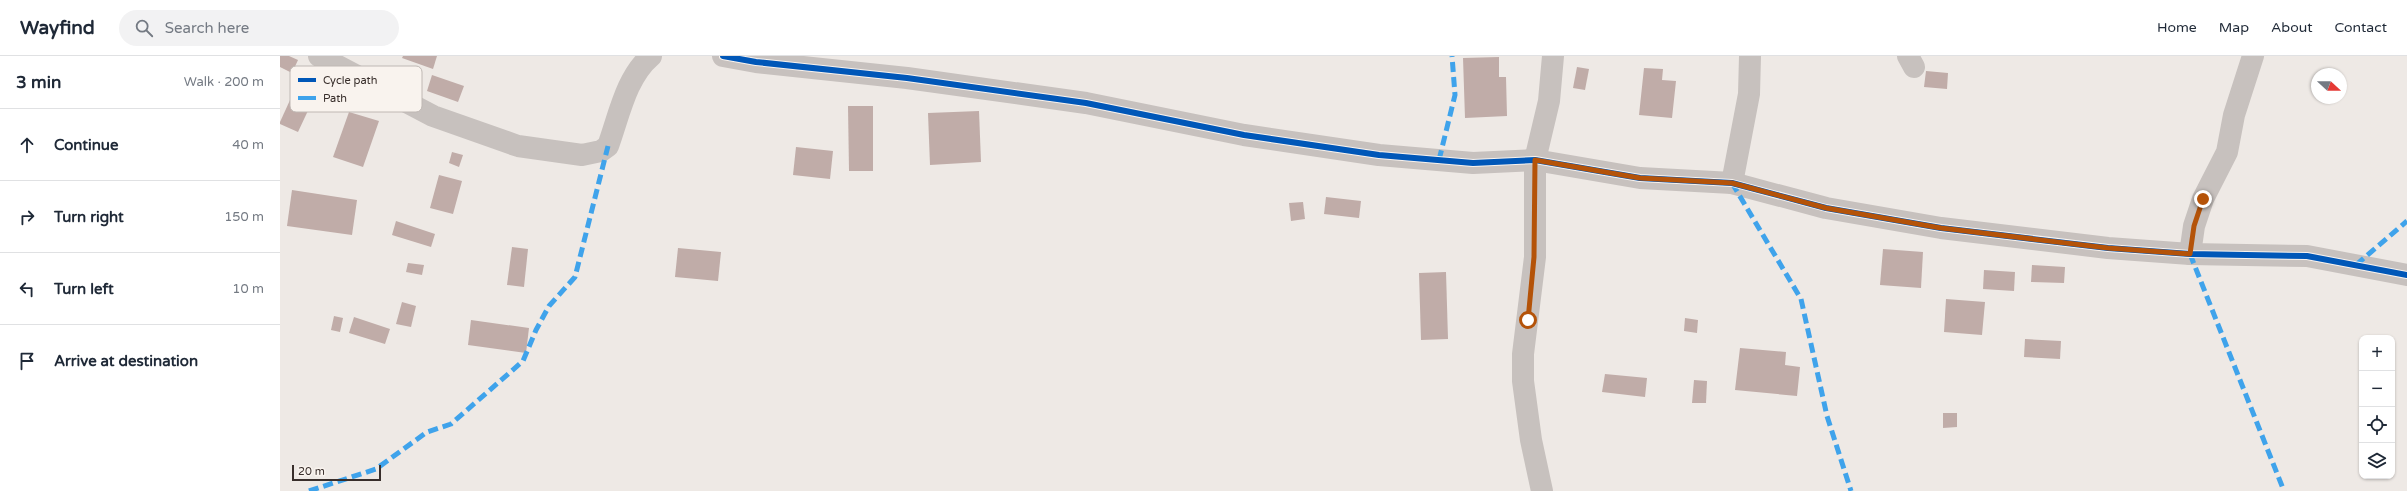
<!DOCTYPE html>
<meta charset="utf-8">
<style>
:root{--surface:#fff;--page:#f2f2f3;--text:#1f2937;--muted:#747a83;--line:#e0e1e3}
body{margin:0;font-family:"Varela Round",sans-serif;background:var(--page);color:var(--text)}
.controls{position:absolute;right:12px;bottom:12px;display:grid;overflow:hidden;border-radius:8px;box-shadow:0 1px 3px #0004}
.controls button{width:36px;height:36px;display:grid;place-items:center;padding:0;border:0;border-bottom:1px solid var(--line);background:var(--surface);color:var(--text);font:20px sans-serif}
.compass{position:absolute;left:2031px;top:12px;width:36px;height:36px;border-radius:50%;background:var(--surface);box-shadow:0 1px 3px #0004;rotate:111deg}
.scale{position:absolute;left:12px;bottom:10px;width:89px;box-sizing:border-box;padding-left:4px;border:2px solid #382e2b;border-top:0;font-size:11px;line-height:14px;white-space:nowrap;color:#382e2b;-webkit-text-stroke:3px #f9f3ee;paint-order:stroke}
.stop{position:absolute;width:12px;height:12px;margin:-9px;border:3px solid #b45309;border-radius:50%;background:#fff}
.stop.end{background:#b45309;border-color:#fff;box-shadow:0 1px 4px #0008}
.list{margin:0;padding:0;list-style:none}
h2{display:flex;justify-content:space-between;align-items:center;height:52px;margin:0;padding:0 16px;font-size:17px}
h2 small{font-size:13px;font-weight:400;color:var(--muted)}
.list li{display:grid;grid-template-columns:26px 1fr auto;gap:12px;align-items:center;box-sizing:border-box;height:72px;padding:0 16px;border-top:1px solid var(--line)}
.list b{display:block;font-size:15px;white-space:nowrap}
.list em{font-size:13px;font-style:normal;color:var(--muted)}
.icon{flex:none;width:22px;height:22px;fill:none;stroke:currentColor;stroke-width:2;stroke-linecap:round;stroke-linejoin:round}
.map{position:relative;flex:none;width:2127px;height:435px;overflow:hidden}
header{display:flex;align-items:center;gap:24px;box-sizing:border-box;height:56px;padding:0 20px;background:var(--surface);border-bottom:1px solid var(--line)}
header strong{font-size:19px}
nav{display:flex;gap:22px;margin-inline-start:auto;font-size:14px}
.search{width:280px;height:36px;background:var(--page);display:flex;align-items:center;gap:10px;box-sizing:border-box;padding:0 14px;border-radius:22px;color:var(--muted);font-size:15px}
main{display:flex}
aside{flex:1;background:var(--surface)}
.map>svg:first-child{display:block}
.building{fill:#c0aca8}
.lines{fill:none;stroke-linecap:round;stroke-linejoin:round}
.minor{stroke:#c7c1be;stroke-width:22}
.quiet{stroke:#3fa3eb;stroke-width:5;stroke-dasharray:10 5;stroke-linecap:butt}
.cycleway-casing{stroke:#f9f3ee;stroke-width:8}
.cycleway{stroke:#0057b8;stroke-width:6}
.route{stroke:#b45309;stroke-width:5}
.key{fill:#f9f3ee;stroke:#bfb8b4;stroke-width:1}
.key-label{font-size:11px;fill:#382e2b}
</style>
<header>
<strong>Wayfind</strong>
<div class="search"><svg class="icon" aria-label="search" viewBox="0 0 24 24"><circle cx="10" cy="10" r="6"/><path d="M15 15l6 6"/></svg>Search here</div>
<nav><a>Home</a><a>Map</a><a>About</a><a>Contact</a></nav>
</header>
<main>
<aside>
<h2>3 min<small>Walk · 200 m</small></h2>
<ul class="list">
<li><svg class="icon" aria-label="ahead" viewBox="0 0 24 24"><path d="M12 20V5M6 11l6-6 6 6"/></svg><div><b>Continue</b></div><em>40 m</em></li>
<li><svg class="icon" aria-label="right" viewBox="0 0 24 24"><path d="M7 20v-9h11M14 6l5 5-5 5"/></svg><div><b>Turn right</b></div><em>150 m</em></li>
<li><svg class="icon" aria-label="left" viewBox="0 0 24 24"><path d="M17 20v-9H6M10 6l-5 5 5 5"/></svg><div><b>Turn left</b></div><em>10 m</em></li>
<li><svg class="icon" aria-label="arrive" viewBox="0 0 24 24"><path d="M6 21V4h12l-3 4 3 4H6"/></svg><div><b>Arrive at destination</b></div></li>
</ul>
</aside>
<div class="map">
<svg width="2127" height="435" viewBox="0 0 2127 435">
<rect width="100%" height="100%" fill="#eee9e5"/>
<g class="building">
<polygon points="0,0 9,0 18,4 12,17 0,11"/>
<polygon points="123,0 157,0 153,13 122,2"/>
<polygon points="1219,1 1219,21 1226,21 1227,60 1185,62 1183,2"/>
<polygon points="1297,11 1309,13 1305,34 1293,32"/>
<polygon points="1364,12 1383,13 1382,24 1396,25 1392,62 1359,59"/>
<polygon points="1646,15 1668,17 1667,33 1644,31"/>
<polygon points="152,19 184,30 178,46 147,35"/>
<polygon points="21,20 40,29 18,76 0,68 0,66"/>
<polygon points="568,50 593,50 593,115 569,115"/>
<polygon points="699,55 701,106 650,109 648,57"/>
<polygon points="69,56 99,65 83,111 53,101"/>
<polygon points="516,91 553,95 550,123 513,119"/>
<polygon points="172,96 183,99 179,111 169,107"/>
<polygon points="159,119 182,125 173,158 150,152"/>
<polygon points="12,134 77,144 72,179 7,170"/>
<polygon points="1046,141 1081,145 1079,162 1044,158"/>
<polygon points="1023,146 1025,163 1011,165 1009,147"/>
<polygon points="116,165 155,178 151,191 112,179"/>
<polygon points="232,191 248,193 244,231 227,229"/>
<polygon points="398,192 441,196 438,225 395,221"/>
<polygon points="1603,193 1643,196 1641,232 1600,229"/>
<polygon points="128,207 144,209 142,219 126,216"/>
<polygon points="1752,209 1785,211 1784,227 1751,226"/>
<polygon points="1704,214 1735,216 1734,235 1703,233"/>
<polygon points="1166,216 1168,283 1141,284 1139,217"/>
<polygon points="1666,243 1705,246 1702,279 1664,276"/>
<polygon points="122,246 136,250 131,271 116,268"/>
<polygon points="54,260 63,262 60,276 51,274"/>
<polygon points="74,261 110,273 105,288 69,277"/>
<polygon points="1405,262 1418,264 1417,277 1404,275"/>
<polygon points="191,264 249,272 246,297 188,289"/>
<polygon points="1745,283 1781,285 1780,303 1744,301"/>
<polygon points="1460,292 1506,296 1505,309 1520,311 1517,340 1455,334"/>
<polygon points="1325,318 1367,322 1365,341 1322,336"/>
<polygon points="1414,324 1427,325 1426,347 1412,347"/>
<polygon points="1663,357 1677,357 1677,371 1663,372"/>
</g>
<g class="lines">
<g class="minor">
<path d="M39,0L153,60L238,90L302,99L321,95L328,90C339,60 346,21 371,0"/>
<polyline points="443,0 476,6 627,22 806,47 964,79 1099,99 1193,107 1255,104 1360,122 1452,127 1546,152 1661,172 1828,192 1910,198 2027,200 2127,219"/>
<polyline points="1628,0 1634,11"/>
<polyline points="1452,127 1469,38 1470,0"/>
<polyline points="1910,198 1914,170 1923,143 1947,96 1954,59 1973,0"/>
<polyline points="1262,435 1251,384 1243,325 1243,298 1255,201 1255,104 1269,45 1273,0"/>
</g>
<g class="quiet">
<polyline points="1159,104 1175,39 1172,0"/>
<polyline points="1452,127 1521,243 1547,360 1571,435"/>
<polyline points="1910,198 2004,435"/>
<polyline points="2076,209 2127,165"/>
<polyline points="29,435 96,413 147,376 171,368 243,305 256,274 269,250 295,221 328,90"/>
</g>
<g class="cycleway-casing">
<polyline id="cycleway" points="443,0 476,6 627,22 806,47 964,79 1099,99 1193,107 1255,104 1360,122 1452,127 1546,152 1661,172 1828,192 1910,198 2027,200 2127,219"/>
</g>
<use href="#cycleway" class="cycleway"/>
</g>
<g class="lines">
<polyline class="route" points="1248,264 1254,201 1255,104 1360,122 1452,127 1546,152 1661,172 1828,192 1910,198 1914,170 1923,143"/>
</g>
<rect x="10" y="10" width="132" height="46" rx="6" class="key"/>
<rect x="18" y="22" width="18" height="4" fill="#0057b8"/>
<rect x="18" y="40" width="18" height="4" fill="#3fa3eb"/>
<g class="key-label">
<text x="43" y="28">Cycle path</text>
<text x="43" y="46">Path</text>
</g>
</svg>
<div class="controls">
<button>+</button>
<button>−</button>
<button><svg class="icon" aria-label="locate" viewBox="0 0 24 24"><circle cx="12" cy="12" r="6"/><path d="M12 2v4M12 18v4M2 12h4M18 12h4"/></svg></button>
<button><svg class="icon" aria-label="layers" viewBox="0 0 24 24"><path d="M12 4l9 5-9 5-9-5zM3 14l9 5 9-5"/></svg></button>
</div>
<svg class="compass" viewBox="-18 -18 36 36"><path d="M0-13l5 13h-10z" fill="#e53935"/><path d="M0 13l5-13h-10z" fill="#747a83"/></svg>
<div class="scale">20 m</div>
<div class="stop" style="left:1248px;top:264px"></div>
<div class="stop end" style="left:1923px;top:143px"></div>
</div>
</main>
